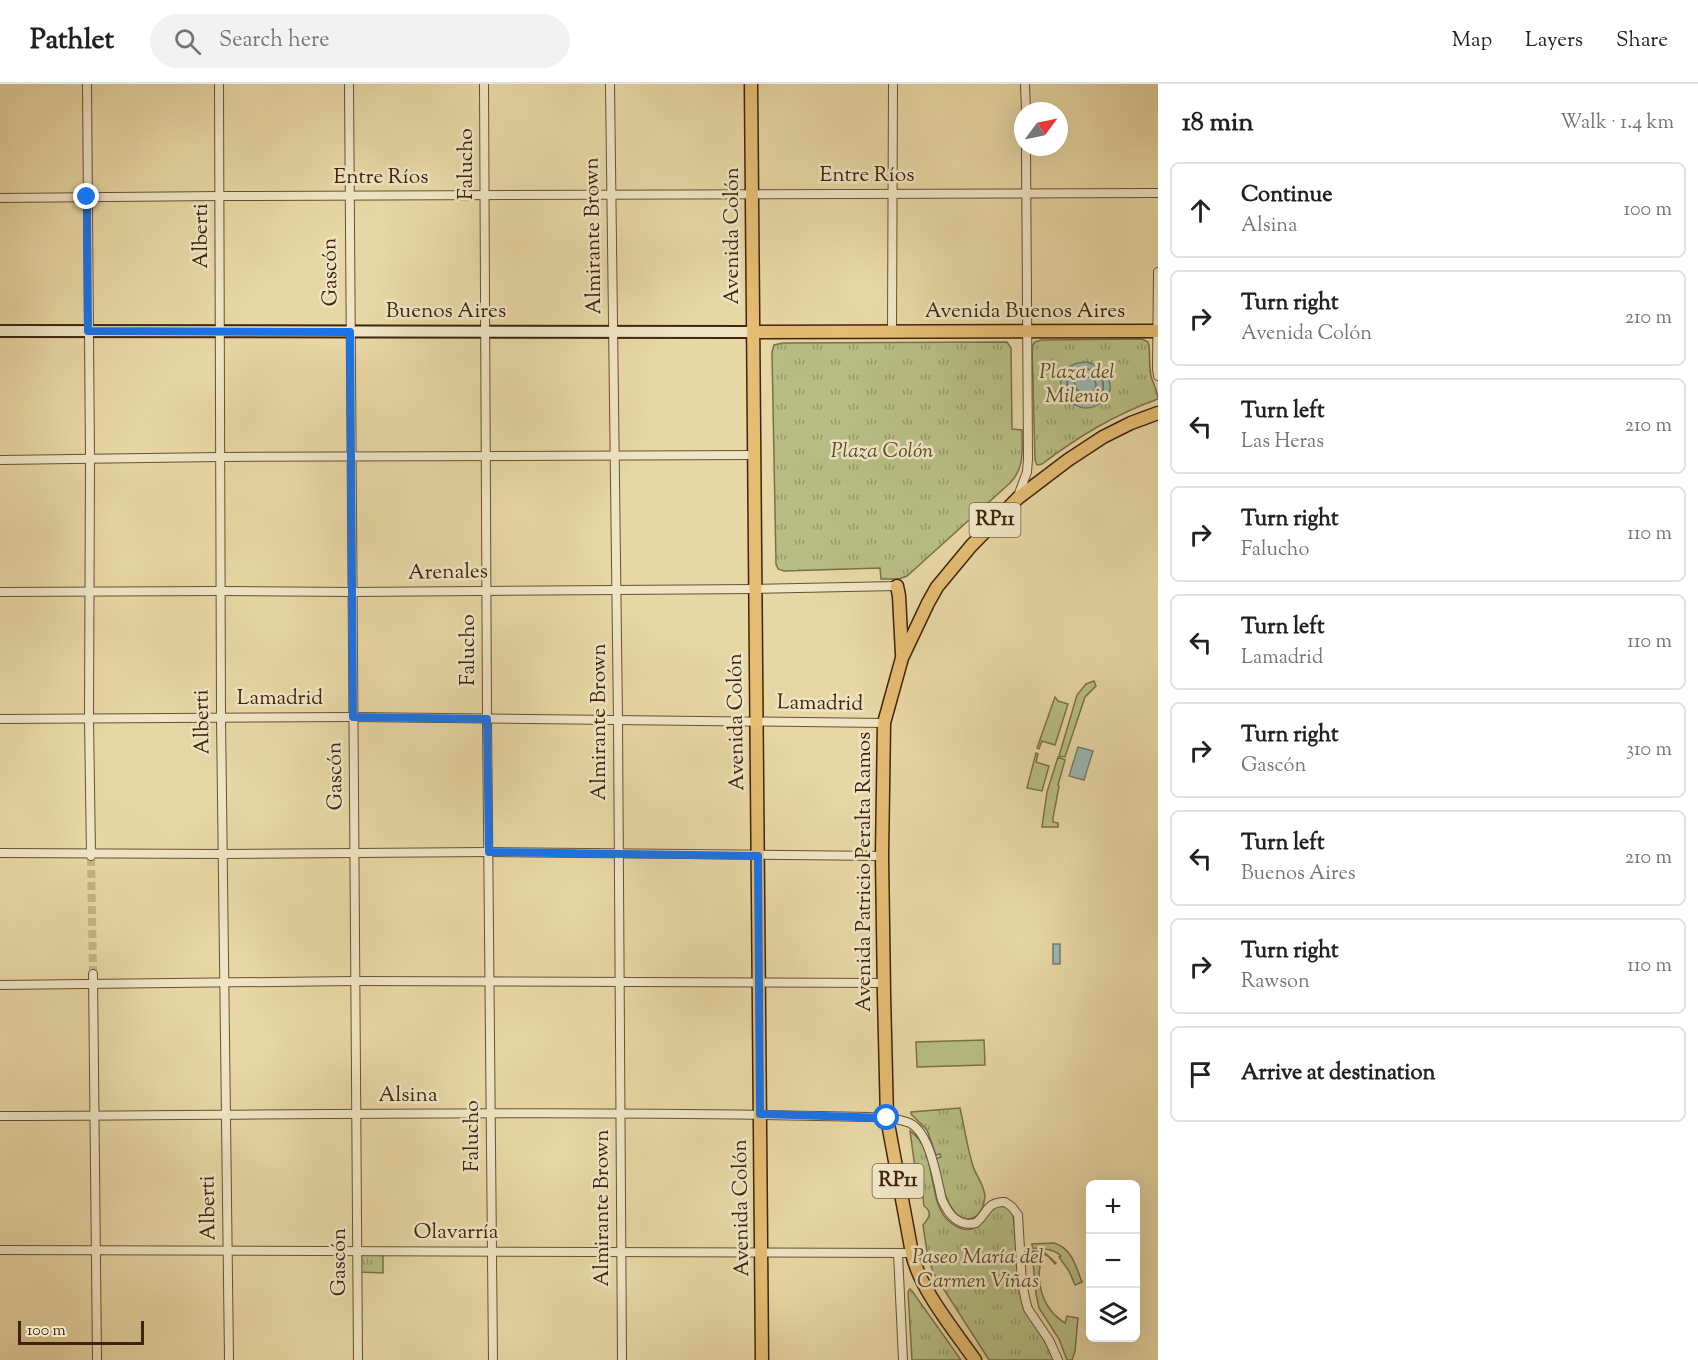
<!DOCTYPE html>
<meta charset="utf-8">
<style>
:root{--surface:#fff;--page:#f2f2f2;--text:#202124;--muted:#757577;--line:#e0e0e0}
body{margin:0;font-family:"Sorts Mill Goudy",serif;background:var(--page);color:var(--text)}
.controls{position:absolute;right:18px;bottom:18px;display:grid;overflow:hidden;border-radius:9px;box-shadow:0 6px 24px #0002}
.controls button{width:54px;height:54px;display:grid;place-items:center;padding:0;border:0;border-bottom:2px solid var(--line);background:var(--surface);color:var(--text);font:30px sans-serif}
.compass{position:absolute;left:1014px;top:18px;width:54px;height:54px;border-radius:50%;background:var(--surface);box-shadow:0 6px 24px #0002;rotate:57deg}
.scale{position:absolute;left:18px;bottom:15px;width:126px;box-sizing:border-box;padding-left:6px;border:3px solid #41230d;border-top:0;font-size:16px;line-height:21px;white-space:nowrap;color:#41230d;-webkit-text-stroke:4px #efe5c4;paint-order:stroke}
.stop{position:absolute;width:18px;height:18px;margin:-14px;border:4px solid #1a73e8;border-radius:50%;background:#fff}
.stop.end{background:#1a73e8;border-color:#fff;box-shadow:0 2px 6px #0008}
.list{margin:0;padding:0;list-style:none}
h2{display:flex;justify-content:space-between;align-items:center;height:78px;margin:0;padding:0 24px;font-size:26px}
h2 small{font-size:20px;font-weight:400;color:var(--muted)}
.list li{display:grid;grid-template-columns:39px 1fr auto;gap:18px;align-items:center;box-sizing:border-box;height:96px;margin:0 12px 12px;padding:0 12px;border:2px solid var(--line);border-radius:9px}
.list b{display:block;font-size:22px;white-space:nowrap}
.list p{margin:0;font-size:20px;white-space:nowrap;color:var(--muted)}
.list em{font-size:20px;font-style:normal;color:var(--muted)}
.icon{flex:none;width:33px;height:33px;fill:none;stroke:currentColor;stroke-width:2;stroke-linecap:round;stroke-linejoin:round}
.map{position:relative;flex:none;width:1158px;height:1276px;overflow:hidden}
header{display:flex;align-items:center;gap:36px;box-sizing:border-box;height:84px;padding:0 30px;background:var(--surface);border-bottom:2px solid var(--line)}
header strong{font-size:28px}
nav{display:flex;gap:33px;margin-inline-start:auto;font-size:21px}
.search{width:420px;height:54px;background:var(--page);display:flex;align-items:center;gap:15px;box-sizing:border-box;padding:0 21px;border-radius:33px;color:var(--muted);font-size:22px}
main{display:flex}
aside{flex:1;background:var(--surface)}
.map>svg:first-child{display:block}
.green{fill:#b7be84;stroke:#7c7048;stroke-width:1.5}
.park{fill:url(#park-tufts);stroke:#7c7048;stroke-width:1.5}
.water{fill:#9ab7b1;stroke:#767c6f;stroke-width:1.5}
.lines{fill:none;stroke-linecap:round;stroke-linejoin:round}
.shore{stroke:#6e6d5f;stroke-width:1.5}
.street-tunnel{stroke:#c6b386;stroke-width:8;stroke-dasharray:8 4;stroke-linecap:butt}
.street-casing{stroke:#6a5033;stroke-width:10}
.secondary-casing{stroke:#41230d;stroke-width:14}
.primary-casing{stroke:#41230d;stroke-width:15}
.street{stroke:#efe5c4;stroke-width:8}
.secondary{stroke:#efe5c4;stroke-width:10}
.primary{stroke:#e4bc72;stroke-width:12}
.route{stroke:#1a73e8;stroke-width:8}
.labels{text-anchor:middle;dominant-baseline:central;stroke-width:5;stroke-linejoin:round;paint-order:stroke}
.shield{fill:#efe5c4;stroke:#755d44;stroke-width:1.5}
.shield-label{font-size:20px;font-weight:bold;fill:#41230d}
.street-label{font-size:21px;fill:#41230d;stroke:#efe5c4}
.park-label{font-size:21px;font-style:italic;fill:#5e4a2b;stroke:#efe5c4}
</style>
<header>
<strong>Pathlet</strong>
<div class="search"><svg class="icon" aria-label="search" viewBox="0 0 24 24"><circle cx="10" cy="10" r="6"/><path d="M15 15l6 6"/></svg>Search here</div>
<nav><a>Map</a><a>Layers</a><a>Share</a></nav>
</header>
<main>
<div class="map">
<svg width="1158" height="1276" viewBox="0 0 1158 1276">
<defs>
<pattern id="park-tufts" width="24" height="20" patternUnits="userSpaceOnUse" patternTransform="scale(1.5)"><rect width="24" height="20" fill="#b7be84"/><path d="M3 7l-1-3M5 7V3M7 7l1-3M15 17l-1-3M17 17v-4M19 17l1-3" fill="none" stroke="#969a6a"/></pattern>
</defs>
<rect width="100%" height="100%" fill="#e7d7a4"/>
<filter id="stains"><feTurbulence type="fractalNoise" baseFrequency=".00333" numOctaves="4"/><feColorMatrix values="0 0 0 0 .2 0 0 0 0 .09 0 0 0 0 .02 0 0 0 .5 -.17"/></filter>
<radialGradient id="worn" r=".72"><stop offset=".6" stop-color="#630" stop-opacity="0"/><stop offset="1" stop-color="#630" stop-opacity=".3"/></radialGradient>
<g class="green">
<polygon points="1094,597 1096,602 1085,613 1065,673 1059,672 1077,611 1086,600"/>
<polygon points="1055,613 1058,617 1068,620 1055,661 1042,657 1039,665 1037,664"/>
<polygon points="1036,669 1038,670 1036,678 1049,682 1042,707 1027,704"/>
<polygon points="1058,673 1065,676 1058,701 1059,702 1053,734 1053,738 1058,739 1058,743 1042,743 1047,708"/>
<polygon points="984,956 985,981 917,983 916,958"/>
<path d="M1054,1159C1072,1164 1076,1183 1082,1198L1075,1201L1069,1187L1059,1173L1061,1172C1054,1165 1041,1164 1032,1164V1160Z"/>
<path d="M1032,1167L1044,1168L1056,1179L1055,1180L1048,1172L1043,1170C1034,1195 1041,1224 1065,1239L1067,1232L1078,1234L1075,1267L1072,1276H1067L1059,1255L1039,1224L1036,1210Z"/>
</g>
<g class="park">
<path d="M1142,255L1148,258L1149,262C1150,271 1149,282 1151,292C1153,300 1158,307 1158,315C1114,331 1079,352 1042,380L1037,381L1035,376L1032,262L1035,258L1041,256Z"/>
<path d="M1007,258L1011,264L1012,345L1022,346C1022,365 1025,384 1010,399L916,484L907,492L899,495H881L880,484L784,487L778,485L776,480L772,268L774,261L783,259Z"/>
<path d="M960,1024C964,1042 967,1061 972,1079C975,1091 985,1101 985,1113C984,1121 982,1129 975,1133C949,1146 939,1090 935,1075L941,1073L940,1070L936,1071L927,1046L911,1030V1028Z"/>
<path d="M910,1047C939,1065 925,1120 951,1139C987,1166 987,1100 1013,1129L1020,1205L1055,1276H989L934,1190L928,1174L923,1141C929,1134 933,1128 924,1122L923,1113H919Z"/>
<polygon points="361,1167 378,1167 378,1171 383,1172 383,1189 361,1188"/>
<polygon points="910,1205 912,1207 961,1276 912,1276 908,1208"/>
</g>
<g class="water">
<path d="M1086,278C1105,281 1120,304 1102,318C1071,343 1036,281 1086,278Z"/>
<polygon points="1078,663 1093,667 1084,696 1069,692"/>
<rect x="1053" y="860" width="7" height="20"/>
</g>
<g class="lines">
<g class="shore">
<path d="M1080,285C1111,282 1110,322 1083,317C1079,317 1074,314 1071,311C1062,300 1069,289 1080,285Z"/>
<path d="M1082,292C1091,291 1100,298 1094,307L1086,310L1077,306L1074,298L1076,295Z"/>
</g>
<polyline class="street-tunnel" points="91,774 93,890"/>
<g class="street-casing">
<g id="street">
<polyline points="87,0 90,375 89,634 91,772"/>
<polyline points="219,0 221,633 229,1276"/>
<polyline points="349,0 358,1276"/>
<polyline points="484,0 487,635 493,1276"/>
<polyline points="610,0 618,636 622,1276"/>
<polyline points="1025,0 1026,27"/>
<polyline points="0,114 220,112 1158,109"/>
<polyline points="1158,188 1157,285 1158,292"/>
<polyline points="892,248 893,0"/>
<polyline points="0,376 220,373 755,371"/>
<polyline points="1018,412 1027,388 1028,375 1026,63"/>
<polyline points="0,508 221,507 353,508 756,505 897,502"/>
<polyline points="0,635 353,633 884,639"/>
<polyline points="0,769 223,770 489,768 882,772"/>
<polyline points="93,890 97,1276"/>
<polyline points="0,901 355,897 884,899"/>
<path d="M0,1032C290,1031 580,1026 870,1033C882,1033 895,1034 907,1038C930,1045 937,1096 942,1116C949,1131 958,1143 976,1139C988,1129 986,1118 1005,1118L1012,1123L1018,1131L1022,1199L1026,1218L1028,1225L1049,1256L1058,1276"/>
<polyline points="0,1166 912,1169"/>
<polyline points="898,1169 903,1276"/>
</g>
</g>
<g class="secondary-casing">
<polyline id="secondary" points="0,247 753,248"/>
</g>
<g class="primary-casing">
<g id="primary">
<polyline points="751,0 762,1276"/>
<polyline points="753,248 1158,247"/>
<polyline points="897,502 899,512 902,570"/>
<path d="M975,1276C954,1246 919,1204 912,1169L887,1034L884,911L882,772L884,639L902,574L928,519L937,503L971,462L1018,414L1068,376L1103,353L1131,339L1158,329"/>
</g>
</g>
<use href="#street" class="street"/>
<use href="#secondary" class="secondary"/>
<use href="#primary" class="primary"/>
</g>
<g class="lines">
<polyline class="route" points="87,113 88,247 350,248 353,633 487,635 489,768 758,772 760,1030 887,1034"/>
</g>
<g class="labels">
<g class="shield">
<rect x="969.5" y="419" width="51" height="34" rx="4.5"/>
<rect x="872.5" y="1080" width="51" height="34" rx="4.5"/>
</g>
<g class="shield-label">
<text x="995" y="436">RP11</text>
<text x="898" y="1097">RP11</text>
</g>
<g class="street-label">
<text transform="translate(467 80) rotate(-90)">Falucho</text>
<text x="867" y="92">Entre Ríos</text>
<text x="381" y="94">Entre Ríos</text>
<text transform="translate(202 152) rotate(-90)">Alberti</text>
<text transform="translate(594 152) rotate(-91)">Almirante Brown</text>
<text transform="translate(733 152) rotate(-90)">Avenida Colón</text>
<text transform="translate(331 188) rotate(-91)">Gascón</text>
<text x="446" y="228">Buenos Aires</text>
<text x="1025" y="228">Avenida Buenos Aires</text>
<text transform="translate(448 489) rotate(-1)">Arenales</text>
<text transform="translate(469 566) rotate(-90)">Falucho</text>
<text x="280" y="615">Lamadrid</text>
<text transform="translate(820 620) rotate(1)">Lamadrid</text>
<text transform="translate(203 638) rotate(-91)">Alberti</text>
<text transform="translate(600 638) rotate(-90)">Almirante Brown</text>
<text transform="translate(737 638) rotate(-91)">Avenida Colón</text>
<text transform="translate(336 692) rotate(-91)">Gascón</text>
<text transform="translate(865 788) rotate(-90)">Avenida Patricio Peralta Ramos</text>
<text x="408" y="1012">Alsina</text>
<text transform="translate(473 1052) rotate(-90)">Falucho</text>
<text transform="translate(209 1124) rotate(-91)">Alberti</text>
<text transform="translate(603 1124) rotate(-90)">Almirante Brown</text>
<text transform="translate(742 1124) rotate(-91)">Avenida Colón</text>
<text x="456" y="1149">Olavarría</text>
<text transform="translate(340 1178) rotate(-90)">Gascón</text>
</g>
<g class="park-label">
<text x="1077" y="289">Plaza del<tspan x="1077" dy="24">Milenio</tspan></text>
<text x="882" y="368">Plaza Colón</text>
<text x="978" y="1174">Paseo María del<tspan x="978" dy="24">Carmen Viñas</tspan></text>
</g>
</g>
<rect width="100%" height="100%" filter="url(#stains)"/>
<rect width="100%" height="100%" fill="url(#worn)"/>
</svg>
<div class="controls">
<button>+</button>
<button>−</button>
<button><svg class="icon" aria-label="layers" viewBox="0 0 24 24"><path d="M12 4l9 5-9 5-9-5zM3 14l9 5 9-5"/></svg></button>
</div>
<svg class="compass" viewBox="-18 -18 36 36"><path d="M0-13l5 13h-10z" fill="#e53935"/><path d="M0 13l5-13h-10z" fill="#757577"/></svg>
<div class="scale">100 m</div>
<div class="stop" style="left:887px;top:1034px"></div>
<div class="stop end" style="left:87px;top:113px"></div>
</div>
<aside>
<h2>18 min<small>Walk · 1.4 km</small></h2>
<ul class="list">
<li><svg class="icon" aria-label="ahead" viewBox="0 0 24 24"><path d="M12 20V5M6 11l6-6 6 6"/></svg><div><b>Continue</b><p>Alsina</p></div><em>100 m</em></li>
<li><svg class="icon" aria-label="right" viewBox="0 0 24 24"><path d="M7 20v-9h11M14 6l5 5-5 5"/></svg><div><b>Turn right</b><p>Avenida Colón</p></div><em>210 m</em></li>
<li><svg class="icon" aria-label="left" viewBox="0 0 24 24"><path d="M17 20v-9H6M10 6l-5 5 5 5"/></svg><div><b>Turn left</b><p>Las Heras</p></div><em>210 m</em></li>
<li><svg class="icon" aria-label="right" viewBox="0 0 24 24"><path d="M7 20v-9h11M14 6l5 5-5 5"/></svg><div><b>Turn right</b><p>Falucho</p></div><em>110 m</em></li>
<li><svg class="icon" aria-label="left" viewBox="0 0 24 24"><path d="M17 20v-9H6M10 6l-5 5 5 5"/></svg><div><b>Turn left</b><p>Lamadrid</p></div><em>110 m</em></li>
<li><svg class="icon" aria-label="right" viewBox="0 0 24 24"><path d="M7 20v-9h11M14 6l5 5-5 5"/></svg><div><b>Turn right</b><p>Gascón</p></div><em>310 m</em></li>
<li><svg class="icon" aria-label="left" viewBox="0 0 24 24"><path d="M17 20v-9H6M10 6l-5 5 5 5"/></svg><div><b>Turn left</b><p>Buenos Aires</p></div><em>210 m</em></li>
<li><svg class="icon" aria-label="right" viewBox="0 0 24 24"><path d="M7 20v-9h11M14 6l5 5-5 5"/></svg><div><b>Turn right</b><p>Rawson</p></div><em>110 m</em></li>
<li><svg class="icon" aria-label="arrive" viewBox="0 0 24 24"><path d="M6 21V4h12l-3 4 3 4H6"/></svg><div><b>Arrive at destination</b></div></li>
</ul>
</aside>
</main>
